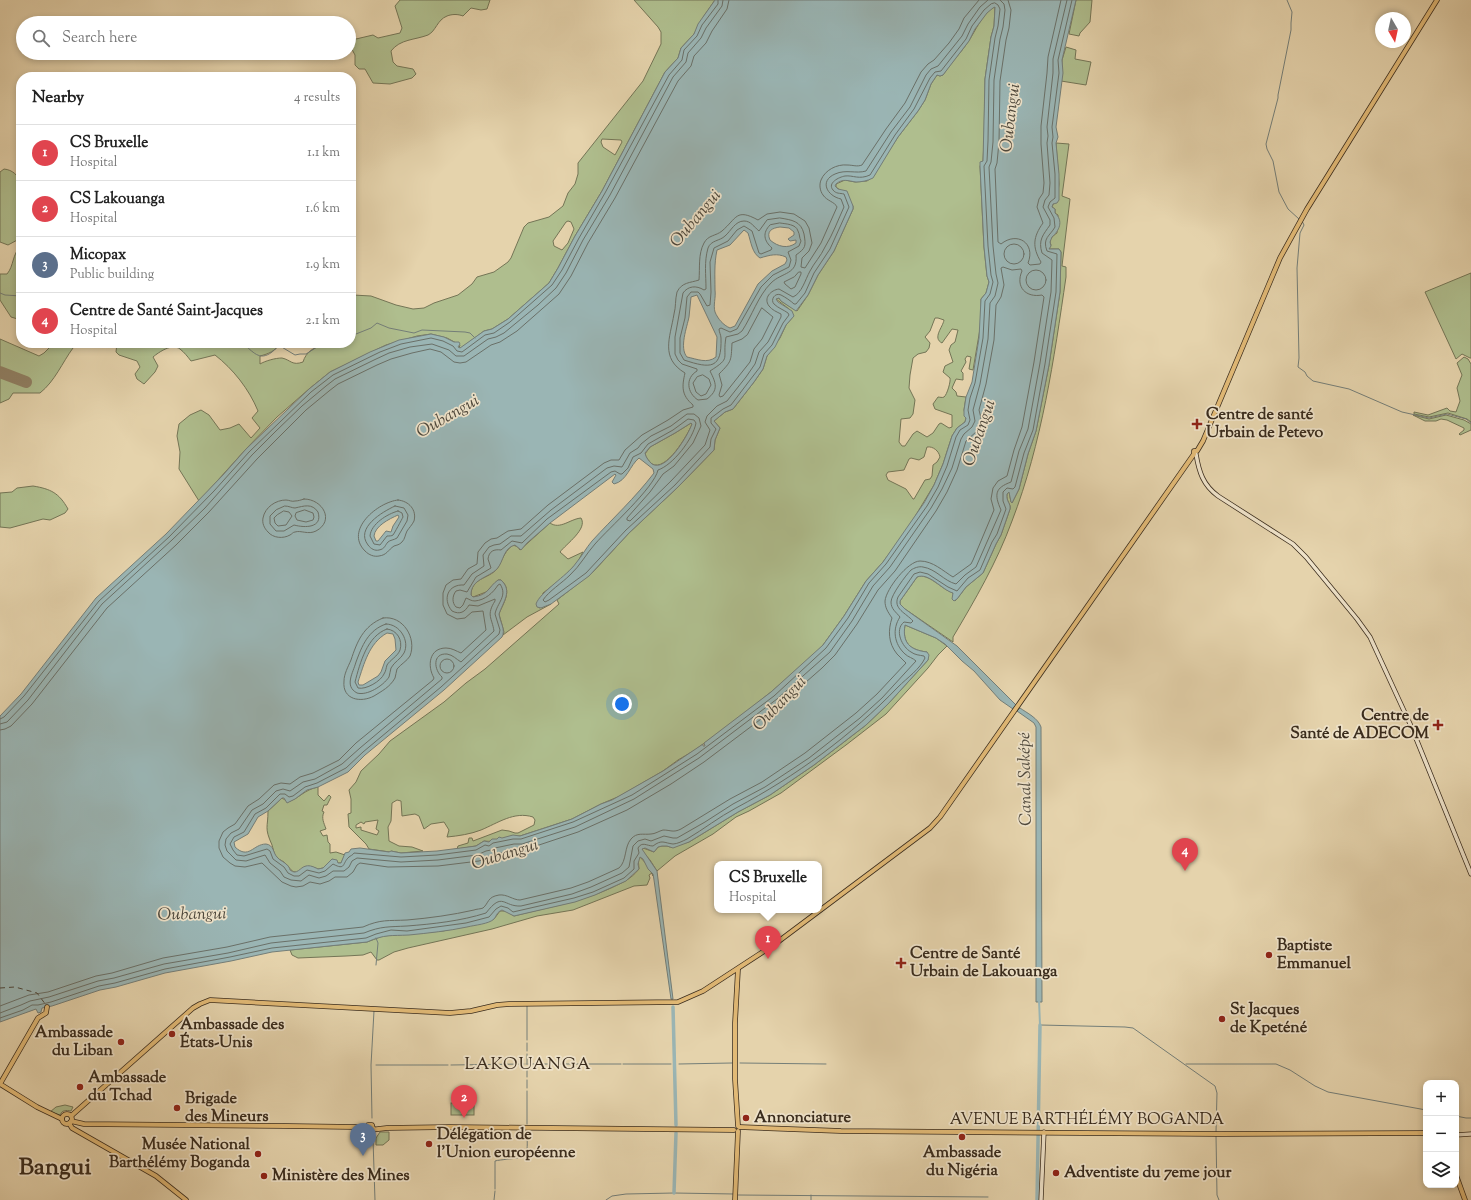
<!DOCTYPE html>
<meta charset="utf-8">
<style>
:root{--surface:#fff;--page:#f2f2f2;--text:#222;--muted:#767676;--line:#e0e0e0;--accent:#8f2418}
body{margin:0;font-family:"Sorts Mill Goudy",serif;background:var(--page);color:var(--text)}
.controls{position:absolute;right:12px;bottom:12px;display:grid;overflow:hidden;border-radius:8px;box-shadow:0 2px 6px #0003}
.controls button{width:36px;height:36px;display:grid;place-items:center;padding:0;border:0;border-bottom:1px solid var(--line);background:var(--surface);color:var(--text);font:20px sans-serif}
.compass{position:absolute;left:1375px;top:12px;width:36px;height:36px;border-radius:50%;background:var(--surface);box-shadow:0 2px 6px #0003;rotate:171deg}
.you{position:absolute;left:622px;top:704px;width:14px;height:14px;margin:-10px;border:3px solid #fff;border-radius:50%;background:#1a73e8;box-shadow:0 0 0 6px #1a73e833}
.badge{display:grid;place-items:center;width:26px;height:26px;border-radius:50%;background:var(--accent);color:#fff;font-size:13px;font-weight:700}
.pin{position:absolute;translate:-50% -33px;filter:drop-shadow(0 1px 2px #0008)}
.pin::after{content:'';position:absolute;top:21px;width:14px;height:12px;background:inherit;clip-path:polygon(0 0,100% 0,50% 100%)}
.popup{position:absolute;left:714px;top:861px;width:108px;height:52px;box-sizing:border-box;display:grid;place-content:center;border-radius:8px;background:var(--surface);filter:drop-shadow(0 1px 3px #0005);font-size:13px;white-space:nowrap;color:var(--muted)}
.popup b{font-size:15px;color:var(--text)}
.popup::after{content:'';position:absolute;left:50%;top:100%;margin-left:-8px;border:8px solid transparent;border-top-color:var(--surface)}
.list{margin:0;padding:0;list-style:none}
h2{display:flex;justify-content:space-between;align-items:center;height:52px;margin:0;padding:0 16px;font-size:17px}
h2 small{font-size:13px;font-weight:400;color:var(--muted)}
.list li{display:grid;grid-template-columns:26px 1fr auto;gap:12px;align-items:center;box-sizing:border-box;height:56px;padding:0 16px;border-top:1px solid var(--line)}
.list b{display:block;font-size:15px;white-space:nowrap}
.list p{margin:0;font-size:13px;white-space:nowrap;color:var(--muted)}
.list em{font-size:13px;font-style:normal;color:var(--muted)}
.icon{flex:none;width:22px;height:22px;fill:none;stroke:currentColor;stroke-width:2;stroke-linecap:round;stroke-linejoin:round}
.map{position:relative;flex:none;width:1471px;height:1200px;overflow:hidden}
.search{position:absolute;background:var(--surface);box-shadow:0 2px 6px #0003;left:16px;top:16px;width:340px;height:44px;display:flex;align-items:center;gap:10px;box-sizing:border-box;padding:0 14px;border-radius:22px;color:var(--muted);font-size:15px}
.panel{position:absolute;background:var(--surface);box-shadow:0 2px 6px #0003;left:16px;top:72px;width:340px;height:276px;border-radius:16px}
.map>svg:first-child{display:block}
.green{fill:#afbe8e;stroke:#747556;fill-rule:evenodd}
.water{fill:#9ab5b4;stroke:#747e78;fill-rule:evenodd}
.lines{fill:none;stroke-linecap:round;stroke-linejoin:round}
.shore{stroke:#6a7068;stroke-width:1}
.stream{stroke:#747e78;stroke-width:1}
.canal{stroke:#9ab5b4;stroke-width:2}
.river{stroke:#9ab5b4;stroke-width:3.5}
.ferry{stroke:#4d473b;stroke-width:1;stroke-dasharray:5 4;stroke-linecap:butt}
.runway{stroke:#908064;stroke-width:12}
.secondary-casing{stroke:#3a2c1d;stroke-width:5}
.primary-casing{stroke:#3a2c1d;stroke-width:5.5}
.secondary{stroke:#eee2c9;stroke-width:3.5}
.primary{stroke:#e2ba76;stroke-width:4}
.poi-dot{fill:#8f2418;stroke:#eee2c9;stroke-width:1.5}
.labels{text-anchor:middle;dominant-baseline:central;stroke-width:3.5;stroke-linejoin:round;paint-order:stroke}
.poi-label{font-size:16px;font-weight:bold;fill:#3a2c1d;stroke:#eee2c9;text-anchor:start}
.street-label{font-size:16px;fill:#3a2c1d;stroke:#eee2c9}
.water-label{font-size:17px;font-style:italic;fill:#4d473b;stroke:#eee2c9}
.neighbourhood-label{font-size:17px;letter-spacing:1px;fill:#3a2c1d;stroke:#eee2c9}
.town-label{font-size:24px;font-weight:bold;fill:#3a2c1d;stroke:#eee2c9}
</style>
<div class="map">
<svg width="1471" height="1200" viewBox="0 0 1471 1200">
<rect width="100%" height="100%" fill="#e5d3ac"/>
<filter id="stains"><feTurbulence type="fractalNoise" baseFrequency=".005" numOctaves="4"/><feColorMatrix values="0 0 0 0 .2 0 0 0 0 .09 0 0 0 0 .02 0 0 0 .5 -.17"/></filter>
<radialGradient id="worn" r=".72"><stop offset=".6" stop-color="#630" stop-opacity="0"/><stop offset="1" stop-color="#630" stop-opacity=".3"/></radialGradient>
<g class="green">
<path d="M400,0H490L487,9L481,10L471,8L463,16C458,14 452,14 447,16C437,20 436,31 428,35C415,40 400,39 391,51L393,62L397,66L413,69L416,74L412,78L390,84L373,83L365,69H359L355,65V55L349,44V31L356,39L373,35L378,38L400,33L402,28L395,6Z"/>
<path d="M634,0H715L704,16L694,34L681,48L678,58L665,72L602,191L575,236L558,268L549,283L508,319L492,329L484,331L461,348H459L460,345L447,338L431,334L417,336L386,345L330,372L309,389L277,417L246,449L199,501L179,469L180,452L177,436L179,424L190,415L201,410L209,415L220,430L230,428L239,424L251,438L260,428L252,418L258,411C249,389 233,369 215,355L191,361C188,357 184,352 180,349C172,343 159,352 153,357L158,366L155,372L144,384L137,379L135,374L140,367L137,361L119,355L116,352L117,343H280C276,351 268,354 260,356V364C265,361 275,358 282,358C291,360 292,366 303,362C309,342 334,343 351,343V326L353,323L351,319V296L353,295L371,296L396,305L413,309L424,308L434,303L458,295L472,284L477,277L494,272L508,262L511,258L524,227L528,223L549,217L563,206L568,193L575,184L578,174V163L643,81L661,44V32L658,27ZM602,139L621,140L622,142L615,155L603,147L601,142ZM568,221L571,222L574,229L568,243L562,250L554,246L553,241L566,222Z"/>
<polygon points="1076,0 1092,0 1090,22 1080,33 1079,36 1069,34"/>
<path d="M995,7L994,26L991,37L985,79L984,141L983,161L980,166L984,247L987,276L989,282L986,293L981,299V323L973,370L969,369L971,357L967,356L965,359L966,362L961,371L963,373V380L956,379L952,388L956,392L957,396L966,397L964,410L966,418L965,422L957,428L952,436L943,464L934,485L908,528L883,562L866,581L844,616L823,645L812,657L771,692L737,719L695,750L678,760L663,771L620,796L601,804L572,819L520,836C508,835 495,843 484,841L476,846L457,849L458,846L468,843L469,838H472L473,841L502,830L509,831L515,833H518L534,825L535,820L533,817C514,811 498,823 481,830C471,834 458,836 447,837L449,830L444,822L431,824L424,829L419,816L415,814L402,816L401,801L397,800L392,803L391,821L388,827L389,841L399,846L412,847L423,851L401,853L391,851L390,852L369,849L366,844L349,827L348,814L351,813V799L349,790L356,782L361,771L379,754L390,741L444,702L466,683L485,669L559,604L557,600L593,572L629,533L678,487L714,450L715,440L720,428L714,421L725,412L733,409L754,382L763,369L767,356L780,338L786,325L792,318L789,309L776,299L779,298L781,301L797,311L808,295L818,275L834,251L853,209V206L840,190L836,187V184L845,180L855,182L867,181L874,176L878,168L898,137L918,111L925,100L931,84L937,75L940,76L943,75C950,63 961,53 968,42C975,32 984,10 995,7ZM935,318H938L944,320C943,327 932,338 942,343L952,329L958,330L955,342L951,345L949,350L953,362L945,366L943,372L950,378C951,381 947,395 944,397C943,398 939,397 938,397L933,404L935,409L952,415V427L949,428L941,423L939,424L933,433L927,437L917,431L913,434L905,446H902L899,442L901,419L910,418L913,414L915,400L909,388L910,375L913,358L918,354L926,352L929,348L930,343L925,337L930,331ZM927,447C933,446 939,451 940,457L937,462L933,465L932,476L930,479L925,480L914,499H913L906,489L888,480L886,475L888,472L904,470L909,459L911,458L919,460L924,457ZM378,820L376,829L379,831L377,835L361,830V827L356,828V825L361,822L364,824L365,822Z"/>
<polygon points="1066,47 1076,50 1075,59 1091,62 1086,85 1061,81 1062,60"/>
<path d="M1056,143L1069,144L1062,196L1070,199L1062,266L1066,267V277C1054,359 1042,443 1012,521C997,562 975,600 953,637V642L905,609L900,604V601L917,577C928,572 942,590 953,593L955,601L957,599L966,587L983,573L996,544L1001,535L1010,509C1011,503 1006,502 1007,494L1009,492L1011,502L1012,503L1019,489L1028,454L1036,431L1049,365L1060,292L1061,252L1059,249H1049L1051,245C1048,239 1053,236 1057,233L1058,215L1055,213V209L1052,207L1058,192L1059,184Z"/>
<path d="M4,169C13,170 17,175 21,182V238L8,245L0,242V172Z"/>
<path d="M21,246V320L11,317L0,300V274H7C14,266 12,254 21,246Z"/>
<polygon points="1471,273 1471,358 1470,358 1462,354 1456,359 1425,292"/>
<path d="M0,339L39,356L44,353L54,343H69L73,348C62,363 55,381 40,393H13L9,399L0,403V377L24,386L29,380L0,368Z"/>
<polygon points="1464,357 1468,359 1471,364 1471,422 1467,419 1448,413 1429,417 1414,414 1414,412 1428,415 1447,408 1450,411 1456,412 1460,401 1457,388 1462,375 1457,363"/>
<polygon points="1413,415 1429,419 1446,415 1464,420 1471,424 1471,430 1460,435 1459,434 1464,430 1464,428 1447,420 1441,419 1436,421 1425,421"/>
<path d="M691,423L692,424C688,435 666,472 652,464C649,461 646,458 645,454L650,447L675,433Z"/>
<path d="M33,486C51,489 59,493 68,509L65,513L50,520L43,519L10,528L0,527V493L12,492L17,488Z"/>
<path d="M581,518C588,529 566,544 560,552L568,559L583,552L577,563L560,580L543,593L539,608L551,604L527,617L503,635L504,632L499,614C503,603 513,591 501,580H498L486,592L473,597L471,595C471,579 486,579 495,571C502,564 502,553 513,545L518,547L520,550L550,523C560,530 570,519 581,518Z"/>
<path d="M905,625L936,638L947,646L938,655L928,668L886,714L846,745L781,793L749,811L736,817L713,834L675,856L657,871L650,860L642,851L643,848L654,852L658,847L662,846H667L670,847L689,842L738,812L770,795L814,765L866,725L888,704L928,660L927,652C910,650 902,643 905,625Z"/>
<path d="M318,787V795L324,801L329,795L331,797L327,805H324L322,811L324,812C321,818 324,823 326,829L320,831L323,836L327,835L328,842L330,844V853L336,852L345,855L341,863H338L332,859L323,868L318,869C301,861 304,874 295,872C290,871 290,867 286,864C284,861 279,860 276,857C274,854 273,848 272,845C264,827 268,828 268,811L282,798L288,802C301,797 304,790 318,787Z"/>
<path d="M638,856C643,858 651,871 653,876L652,873L649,875L650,878L647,885L634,886L573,910L537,916L492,929L408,948L394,952L379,960H377L371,952L363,955L346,956L298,958L292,955L290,950L367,942L383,936L443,931L486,922L494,919L500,911H506L514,916C548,907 578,903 611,888C623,882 630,880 639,869Z"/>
<rect x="451" y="1103" width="23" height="12"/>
<path d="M65,1105L73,1107L71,1111C66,1110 62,1110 60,1115L50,1112L56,1107Z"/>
<polygon points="380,1132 389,1132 389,1140 383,1145 376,1145 376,1138"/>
</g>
<g class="water">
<path d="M715,0H1076L1062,60L1063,73L1056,127L1058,137L1056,143L1059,174V200L1057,203L1053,204L1052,207L1055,209V213C1064,221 1059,231 1052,237L1050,242L1051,246L1049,249H1059L1061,252L1060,292L1049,365L1036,431L1028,454L1019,489L1012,503L1011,502L1009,492L1007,494C1006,502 1011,503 1010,509L1001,535L996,544L983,573L966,587L957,599L954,601L952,599L953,593C942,590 929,572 917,577L900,601V604L905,609L957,646L1016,705L1013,709L1000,700L974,671L962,661L945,644L936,638L905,625C902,643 910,650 927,652L929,655L928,660L888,704L866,725L814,765L770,795L738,812L689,842L673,848L667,846H662L658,847L654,852L645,848L642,849L657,871L673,999H671L654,880L653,874L648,869L643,859L640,857L638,864L639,869L626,881L595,895L575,902L514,916L502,910C497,912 497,915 494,919C489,924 475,925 467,927C448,931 429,933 409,935C391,936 385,934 367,942L272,952L231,961L165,973L116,987L100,990L52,1006L42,1008L41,1012L38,1013L36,1009L0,1022V716L21,694L96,598L166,534L223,475L246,449L309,389L330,372L370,352L399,340L431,334L444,337L454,342H459L460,344L458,347L460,348L484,331L492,329L508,319L549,283L558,268L575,236L602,191L665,72L678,58L681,48L694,34L698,24ZM995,7L994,26L991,37L985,79L983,161L980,162V166L984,247L987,276L989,282L986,293L981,299L979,338L972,382L966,397L964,410V416L966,418L965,422L957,428L952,436L943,464L934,485L924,503L883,562L866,581L844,616L823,645L771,692L704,743L705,746H703V744L663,771L612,800L601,804L572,819L551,826L520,836L513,835L502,838L499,837L497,839H492L489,842L484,841L476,846L437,851L401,853L391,851L389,852L360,848L351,849L349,852L345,853L341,863H338L337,860L332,859L323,868L318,869C314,867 310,865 306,866C300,867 297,876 290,870C290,869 288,865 287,865C285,862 280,861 277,857C273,853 274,845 266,844C253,844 249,860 235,847L234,842L248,834L258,817L268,811L282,798H284L287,803L295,799L307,790L318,787L348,772L365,755L444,690L502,637C506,630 500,622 499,614C503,602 513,591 501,580H498C488,587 489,595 473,597L471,595C471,579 488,578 497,569C504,561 503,548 515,545L521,550L527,543L550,523L615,474L616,475L612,482L614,484C627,481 630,465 639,458L653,469L654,473C635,498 613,518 592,541C586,548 582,556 576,563C567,576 540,592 536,604L537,607L541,608L551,604L589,576L629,533L678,487L714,450L715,440L720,428L714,421L725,412L733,409L754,382L763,369L767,356L775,347L786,325L794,316L792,311L778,302L776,299L779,298L781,301L796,311L808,295L818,275L834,251L853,209V206L847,191L838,189L835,186L836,184C843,178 848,181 856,182C861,182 867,181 873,178L898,137L918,111L925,100L931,84L937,75L940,76L943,75L969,41L975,29L987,13L993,8ZM780,227L789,228L794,232V235L788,239L790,241L796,240V243C788,249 778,247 770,240C766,231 772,228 780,227ZM744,230L748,233C751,242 752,253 760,258C770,255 777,253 786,257L787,260L785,264L772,271L758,284L735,326L730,328C723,325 718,319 715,312C713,305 716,298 715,290C715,276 714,264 717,250L730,245ZM697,295L717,337L716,357C707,364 697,359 687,357C679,348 687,327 689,317C690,310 690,304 691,297ZM691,423L692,424C688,435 666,473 652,464C649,461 646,458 645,453L650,447L675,433ZM398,515L399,517L393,526L391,532L386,531L378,541H376L374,536C375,526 389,519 398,515ZM387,633L393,634L395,639L396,650L385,661L381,672L378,676L363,685H359L358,682C364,664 369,643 387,633Z"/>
<path d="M1020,708C1027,713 1038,718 1041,727L1042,1002H1036V727L1034,723L1017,711Z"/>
</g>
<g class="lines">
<g class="shore">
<path d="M988,0L980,7L968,24L962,36L938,66L931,69L926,75L910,107L891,132L866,171C856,174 846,169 835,174C819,181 827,196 841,199L844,207C838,220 833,234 825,247C821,256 814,263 810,271C805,280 802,293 793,297L779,289C771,290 763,298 769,306C772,310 777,312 781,314V317L768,342L759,352L755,364L746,377L727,401L717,406L707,416L705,422L710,430L705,445L671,481L630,521L627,520V518L650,492L663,474L674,466L693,443L701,426L699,418L694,414H687L671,426L651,436L641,444L638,448L630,453L622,467L614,466L607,468L551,510L521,536H511L500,544L494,545L489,547L483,555L484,566L472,574L464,585C448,584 442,599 452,611C460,615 465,612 469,605L478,606L495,599V601C486,615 492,618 494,631L461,662C456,659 453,655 447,654C432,653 434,670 442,677V679L360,748L342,764L315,779L303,782L290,791L283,789L276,791L263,804L252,810L239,829L231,833L226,839L225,845L227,851L236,860L246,861L265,855L270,863L280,871L284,877L291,880L301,881L309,875L319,878L326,876L333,871H344L349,867L352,861L357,858L401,862L438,860L477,855L486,851L491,850L495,848L514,844H522L575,827L634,799L699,758L777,699L830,652L852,621L873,586L890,567L931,508L942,489L952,468L961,439L964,434L972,427L975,421L973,410L980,384L988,339L990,303L995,296L998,283L996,274L993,246L989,167L991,162L993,142L994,80L1000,39L1003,27L1005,10L1004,4L1000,0"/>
<path d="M1008,0L1011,10L1009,28L1006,40L1000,81L999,142L997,163L995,169L998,242L1001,244C1017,231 1036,243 1028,263L1030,265L1040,264L1041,262C1032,247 1033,237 1043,223L1037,207L1039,199L1043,193L1044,183L1041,144V126L1047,73L1048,57L1061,0"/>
<path d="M995,3L998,5L1000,9L998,26L995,38L989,80L988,141L987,161L984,166L988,246L991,275L993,282L990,294L985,301L983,338L975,383L970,398L968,410L970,420L968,425L960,430L956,437L947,466L938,487L927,506L886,564L869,583L848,618L826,648L774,696L697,754L632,795L573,822L521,839H513L493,843L489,846L485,845L476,850L437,855L401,857L354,853C353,855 350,856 349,857C342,863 346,871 333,864L325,871L319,873L307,870L299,876H294L288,873L284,867L273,859L270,851L267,849L244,856L237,855L233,850L230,844L234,837L244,832L255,814L266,808L280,794H285L289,797L293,796L305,787L317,783L346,768L363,752L441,687L499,634L500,630L495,614C497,603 508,596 500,584L498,585C493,593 485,600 475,601C471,601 469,599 466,598L463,605L460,608L456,607C452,603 452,596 456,591L460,590L467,592L476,577L491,568L488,559C489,551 494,549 501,550L512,541L522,543L547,519L611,472L615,471L620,474H622L628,468L633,457L641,453L648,444L673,430L688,419L694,420L696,423C693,439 673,465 658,470C654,488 609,528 595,544C586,554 580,566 570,575C562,583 549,591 543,600L545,602L549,600L586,573L626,530L675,485L710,447L711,439L716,429L711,423V418L723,409L731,405L750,380L760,367L764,354L772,345L783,323L789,315L788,313C784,310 778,308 774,304C770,300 775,292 781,295C785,297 791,301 794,304H796L805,293L814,273L830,249L849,207L844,194C840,193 836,194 833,190C827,183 839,177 845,176C853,175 859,180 870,175L895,135L914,109L930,78L935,72L941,71L966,39L972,26L984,10L991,4Z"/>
<path d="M780,218C792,220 801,221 804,234C806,246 806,248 796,255C798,275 782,272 771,283C758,296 752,316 742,331L738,334L726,337C722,360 732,357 710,371C716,383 719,390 707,399L698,400C687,393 685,378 697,371V369L682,364L678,360L675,354V337L683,293C688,286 696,285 704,290L706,289C706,275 704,262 708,248C711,240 720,241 725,236C731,231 735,221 744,221C751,221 754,227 759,231L767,220Z"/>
<path d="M780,223C786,224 796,224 798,231C800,235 799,237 801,241L799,246L788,252L791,260L789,267L773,275L761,287L737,329L730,332L721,328L719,329C719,332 721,335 721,338C722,369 711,369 684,360L680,353V338L685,318L687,297L691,292H698L700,294L707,306L710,305L711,292L710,262L714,248L728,241L737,230L744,226L752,231L759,253L761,254L771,250L772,248C764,241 762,233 770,225Z"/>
<circle cx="1014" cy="254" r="10"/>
<circle cx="1036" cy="280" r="10"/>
<polygon points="799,272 801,272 801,274 795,287 791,289 785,284 784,282 794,277"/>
<path d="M762,308L773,317L762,339L754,349L750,362L723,396L720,397L719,395L722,385L719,374C732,361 731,361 732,343L742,339L747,335Z"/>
<polygon points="703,375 709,379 711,385 706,394 701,396 696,392 693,383 697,377"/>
<path d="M304,499C323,499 335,521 316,531C308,535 301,530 295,532C293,532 292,534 290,535C283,539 273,538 268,532C264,528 262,523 263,518C265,507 276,500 286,500C289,500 292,502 295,501C298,501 301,500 304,499Z"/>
<path d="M398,500C409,501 417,510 414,521C412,525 409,528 407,531C405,535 405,539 402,542C399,545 397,545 394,546C388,550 387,555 379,556C374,557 369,555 365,551C344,530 378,502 398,500Z"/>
<path d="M285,506C289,506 292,508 295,508C304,506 312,503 318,512C323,528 305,528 294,525L284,531H276L270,524V516L276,510Z"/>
<path d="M395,506L404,508L408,515L407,521L397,538C394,540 390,540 388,542C385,545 385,549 379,550C375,551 371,549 368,545C355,528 382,512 395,506Z"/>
<polygon points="305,510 313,513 314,517 313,520 306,522 297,520 295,516 296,513"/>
<polygon points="284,511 289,512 292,516 286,525 278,526 275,523 274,518 277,515"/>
<path d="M398,511L402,513L403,517C402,519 394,534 393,535C392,536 389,536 387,536L380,545L374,544L370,536C371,524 387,514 398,511Z"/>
<path d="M383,618C403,615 417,638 410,656C407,661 401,664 397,669C396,672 396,675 395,678C390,687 382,691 374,696C361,703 342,700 344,681C344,674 348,667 351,660C357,642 363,626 383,618Z"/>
<path d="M386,624C400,624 410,641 404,653C401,659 394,662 391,668C390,671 390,674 389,677C383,686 367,696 357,693C344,686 353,673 356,662C362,646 368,630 386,624Z"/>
<path d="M387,629C397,630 403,640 400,650C398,656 390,660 387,665C386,668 386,671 384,674C381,681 366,690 358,688L355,682C360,663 367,636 387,629Z"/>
<circle cx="447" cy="666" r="7"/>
<polyline points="0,719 4,717 24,696 99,601 169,537 214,491 249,452 311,392 333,375 380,352 401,344 431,338 443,341 453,346 457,351 462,352 485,335 494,333 510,322 552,285 562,270 579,238 605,193 669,75 682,60 684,50 697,36 702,25 718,4 718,0"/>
<polyline points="0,724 7,722 28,700 102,604 172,540 205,508 252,455 276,431 302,406 326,386 335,379 374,360 389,353 410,347 432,344 449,350 456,356 464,356 488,339 496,337 504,333 538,305 556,288 566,273 583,240 610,195 673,77 686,62 688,53 701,38 706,28 722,6 723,0"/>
<polyline points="0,730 5,729 11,726 32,704 107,608 176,545 209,512 257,459 306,410 329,391 338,384 377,365 391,359 412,353 430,349 441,352 454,362 460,363 466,362 491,345 500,342 517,331 559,294 571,276 588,243 615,198 678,81 691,66 694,56 706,43 712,31 727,9 729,0"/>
<path d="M0,1006L29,995L48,992L96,976L112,973L163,958L227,947L270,937L363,927C381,919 388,921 407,920C430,918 452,915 474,910C476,909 481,909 483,908C489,903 487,897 499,895C507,894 513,900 520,900L571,888L588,882L619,868C627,861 624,847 631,839C637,832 643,835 651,834C655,834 659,831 663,830C671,830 673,833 681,829L730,799L762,782L805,753L856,713L877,694L906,663C903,660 900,657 897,654C888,643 888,630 892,618C888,612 885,608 885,601C886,589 908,561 920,561C933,561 943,571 953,577L971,564L973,560L994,510L991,499L993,488L998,481L1007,476L1014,450L1022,427L1034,362L1044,297L1042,295C1026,298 1015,287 1022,271L1021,269L1012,270L1003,267L1001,268L1004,285L1001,297L996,305L994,340L986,384L979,410L981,418L980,425L977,431L966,441L957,470L947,492L936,511L895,571L878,590L857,624L835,655L822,668L781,704L704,762L671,784L627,810L578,832L524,850H514L497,854L479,861L438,866L388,867L360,863L357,865L353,872L347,877H335L329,881L320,884L310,882L303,886L296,887L291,886L282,882L262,863L245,867L235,866L230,863L223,857L219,848V841L223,832L228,828L235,824L248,806L259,799L274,785L281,783L290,784L300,777L313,773L339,760L356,743L433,680L434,678C427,666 429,648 446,648C452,648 456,651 461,653L486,630L483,611L472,612L465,618L457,619L447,614L443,605V593L446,585L453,580L461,579L468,569L477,564L478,552L485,543L491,539L497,538L508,531L521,529L548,505L604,463L611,460H619L625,450L642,435L668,420L683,410L693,407V405C681,395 682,386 685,373C660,358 670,338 674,314C676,307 675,300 677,292C682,282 690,283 699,280C700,268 698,254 704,243C708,235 716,236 722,231C737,218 736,208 758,220L767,214L780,212L794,214L805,221L809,228L812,243L809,251L802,258L801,267L805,268L821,243L837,207C835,202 827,201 823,195C820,191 819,185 821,180C825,170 837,164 847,165C853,165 857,167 862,165L886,129L905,103L921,72L928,64L934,60L949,43L959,29L964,18L979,0"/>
<path d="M0,1013L21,1005L30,1001L49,997L98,981L114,978L164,964L228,953L271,943L364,933C381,926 389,927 407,926C433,924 461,921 486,913C503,891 503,907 521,906L572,894L591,887L622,873L629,867L633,846L638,841L645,839L651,841L664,836L673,838H677L705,822L733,804L765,787L809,758L860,718L882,698L916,661C913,658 908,657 905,654C894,644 892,629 900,617C896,612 891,609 891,602C891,595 906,575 911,570C914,568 919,566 923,567C936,569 944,581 956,584L965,575L976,567L1001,510C994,494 995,488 1011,482L1019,451L1028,429L1040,363L1051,292L1052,260L1042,253C1038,240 1043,235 1050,225V220L1043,207L1045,200L1049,195L1050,183L1047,143L1048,136L1047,127L1053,73V59L1067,0"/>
<path d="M0,1018L23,1010L32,1005H38L51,1002L99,986L115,983L165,969L230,957L272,948L366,938L376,934L391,930L407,931L466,923L489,917L496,909L501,906L508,908L513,912L574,898L593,892L624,878L634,869V861L639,853L638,848C642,841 647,846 653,846C662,839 664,843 673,844C677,844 683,841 687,839C704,829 719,817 736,808C796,776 851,736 898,687C907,678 920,669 925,658L924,656C919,655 915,655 911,652C902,647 894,630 904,622L911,623L913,621C906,613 893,609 898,597L914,574L920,572L928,574L948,587L957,591L968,578L980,570L992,542L997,534L1006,509L1003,501V492L1007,488L1013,489L1015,487L1024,453L1033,430L1045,364L1056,292L1057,254L1047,251C1042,238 1050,236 1055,227L1054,218L1048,207L1050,202L1055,198V174L1052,143L1053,137L1052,127L1059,73L1058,60L1072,0"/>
</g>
<g class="stream">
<polyline points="1287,0 1292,12 1291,23 1291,30 1278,95 1278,98 1266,144 1267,149 1273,161 1279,192 1288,209 1299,219"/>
<polyline points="1302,221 1304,225 1300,233 1297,268 1299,358 1298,367 1305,372 1307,376 1313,381 1349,389 1402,412 1429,418 1447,414 1466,419 1471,423"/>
<polyline points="0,293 5,295 21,296"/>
<polyline points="351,336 371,328 377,323 389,328 414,333 422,330 465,332 470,333 475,338"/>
<path d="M229,343L233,344H243C253,351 259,362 272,352C275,350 276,347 280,346L295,355L300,354H306L317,347L339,346L346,343"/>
<polyline points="376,965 378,943 376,938"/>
<polyline points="527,1005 527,1040"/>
<polyline points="1040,1025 1125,1027 1133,1028 1215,1086 1217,1093 1216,1132"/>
<polyline points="527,1043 527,1051"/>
<polyline points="527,1063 527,1054"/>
<polyline points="740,1063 826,1064"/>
<polyline points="526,1064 528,1064"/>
<polyline points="531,1064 621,1064"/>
<polyline points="623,1064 671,1064"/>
<polyline points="679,1064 732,1063"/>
<polyline points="1186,1064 1276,1064 1290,1070 1315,1086 1328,1092 1426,1110"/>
<polyline points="376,1065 448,1065"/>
<polyline points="451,1065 524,1064"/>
<polyline points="527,1069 527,1077"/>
<polyline points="527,1080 527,1088"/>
<polyline points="527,1091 527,1124"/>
<polyline points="1456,1116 1466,1118 1471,1118"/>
<polyline points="372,1118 371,1065 374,1011"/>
<polyline points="374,1135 373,1139 375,1200"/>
<polyline points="1216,1135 1217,1195 1219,1200"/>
<path d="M495,1189V1161C498,1160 503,1160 507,1159C531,1158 527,1152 527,1131"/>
<polyline points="737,1195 988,1197"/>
<polyline points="811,1195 811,1200"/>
<polyline points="494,1200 495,1191"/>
<polyline points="606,1200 612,1196 626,1194 674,1193 734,1194"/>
</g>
<polyline class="canal" points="1039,1000 1040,1025"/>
<g class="river">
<polyline points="673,1007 676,1125"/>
<polyline points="674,1193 676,1133"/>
<polyline points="1037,1200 1040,1025"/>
</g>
<polyline class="ferry" points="0,988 15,987 37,993 46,1005"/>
<polyline class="runway" points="0,372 26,382"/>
<g class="secondary-casing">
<g id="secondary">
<path d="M1196,454C1199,472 1203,485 1218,496L1293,544L1306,557L1357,619L1370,637L1411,726L1471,874"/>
<polyline points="1456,1135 1471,1134"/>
<polyline points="1041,1200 1044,1132"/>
</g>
</g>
<g class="primary-casing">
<g id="primary">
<polyline points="738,969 735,1023 735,1079 738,1126"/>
<polyline points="47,1007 46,1013 38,1018 0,1084 37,1107 62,1119"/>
<circle cx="67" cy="1119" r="5"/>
<polyline points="71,1116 193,1008 200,1004 210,1000 450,1013 471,1011 497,1005 509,1004 678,1002 703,991 775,944 930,828 940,817 1194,454 1194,451 1197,451 1203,441 1280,258 1307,209 1437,0"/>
<polyline points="71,1121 84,1124 287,1126 355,1127 368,1129"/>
<polyline points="69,1123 72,1128 156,1176 186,1200"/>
<polyline points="739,1127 841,1131 1220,1134 1426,1133"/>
<polyline points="373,1129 372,1125 368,1125 367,1128 370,1130 387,1128 450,1127 734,1130"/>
<polyline points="1456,1175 1465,1200"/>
<polyline points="735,1200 738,1131"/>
</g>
</g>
<use href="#secondary" class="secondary"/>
<use href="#primary" class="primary"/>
</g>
<g class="poi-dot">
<path d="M1195 418h4v4h4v4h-4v4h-4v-4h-4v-4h4z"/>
<path d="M1436 719h4v4h4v4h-4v4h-4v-4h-4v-4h4z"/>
<circle cx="1269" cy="955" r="4"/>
<path d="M899 957h4v4h4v4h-4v4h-4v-4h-4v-4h4z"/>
<circle cx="1222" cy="1019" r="4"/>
<circle cx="172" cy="1034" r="4"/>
<circle cx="121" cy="1042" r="4"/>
<circle cx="80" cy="1087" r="4"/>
<circle cx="177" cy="1108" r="4"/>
<circle cx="746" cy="1118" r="4"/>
<circle cx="962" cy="1137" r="4"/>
<circle cx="429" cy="1144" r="4"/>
<circle cx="258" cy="1154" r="4"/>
<circle cx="1056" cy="1173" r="4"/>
<circle cx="264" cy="1176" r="4"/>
</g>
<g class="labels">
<g class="poi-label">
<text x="1206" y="415">Centre de santé<tspan x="1206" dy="18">Urbain de Petevo</tspan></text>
<text x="1429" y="716" text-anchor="end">Centre de<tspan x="1429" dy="18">Santé de ADECOM</tspan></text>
<text x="1277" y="946">Baptiste<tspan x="1277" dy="18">Emmanuel</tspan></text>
<text x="910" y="954">Centre de Santé<tspan x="910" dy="18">Urbain de Lakouanga</tspan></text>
<text x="1230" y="1010">St Jacques<tspan x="1230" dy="18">de Kpeténé</tspan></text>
<text x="180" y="1025">Ambassade des<tspan x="180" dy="18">États-Unis</tspan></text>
<text x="113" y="1033" text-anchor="end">Ambassade<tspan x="113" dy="18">du Liban</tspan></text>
<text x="88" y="1078">Ambassade<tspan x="88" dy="18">du Tchad</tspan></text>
<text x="185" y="1099">Brigade<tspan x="185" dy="18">des Mineurs</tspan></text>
<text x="754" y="1118">Annonciature</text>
<text x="437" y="1135">Délégation de<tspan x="437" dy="18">l’Union européenne</tspan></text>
<text x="250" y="1145" text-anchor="end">Musée National<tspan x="250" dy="18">Barthélémy Boganda</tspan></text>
<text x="962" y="1153" text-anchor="middle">Ambassade<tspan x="962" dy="18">du Nigéria</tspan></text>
<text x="1064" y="1173">Adventiste du 7eme jour</text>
<text x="272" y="1176">Ministère des Mines</text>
</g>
<g class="street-label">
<text x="1087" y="1120">AVENUE BARTHÉLÉMY BOGANDA</text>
</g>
<g class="water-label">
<text transform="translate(1011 118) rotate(-83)">Oubangui</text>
<text transform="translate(696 219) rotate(-50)">Oubangui</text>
<text transform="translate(448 417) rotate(-30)">Oubangui</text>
<text transform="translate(980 433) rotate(-71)">Oubangui</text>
<text transform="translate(780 704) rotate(-46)">Oubangui</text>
<text transform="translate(1026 779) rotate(-91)">Canal Saképé</text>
<text transform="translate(505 855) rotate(-17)">Oubangui</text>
<text transform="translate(192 915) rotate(-1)">Oubangui</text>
</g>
<g class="neighbourhood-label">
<text x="528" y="1065">LAKOUANGA</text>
</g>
<g class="town-label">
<text x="55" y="1168">Bangui</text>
</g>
</g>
<rect width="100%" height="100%" filter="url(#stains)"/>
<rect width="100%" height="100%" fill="url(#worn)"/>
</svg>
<div class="controls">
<button>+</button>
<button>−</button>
<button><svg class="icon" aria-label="layers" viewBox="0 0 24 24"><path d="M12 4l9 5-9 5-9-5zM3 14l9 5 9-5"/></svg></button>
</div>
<svg class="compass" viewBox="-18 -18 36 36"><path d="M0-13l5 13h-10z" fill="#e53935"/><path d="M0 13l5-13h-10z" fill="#767676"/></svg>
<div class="you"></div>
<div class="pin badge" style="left:768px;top:959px;background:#e0444e">1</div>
<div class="popup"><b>CS Bruxelle</b>Hospital</div>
<div class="pin badge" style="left:464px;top:1118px;background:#e0444e">2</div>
<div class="pin badge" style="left:363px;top:1156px;background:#5c6f8a">3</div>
<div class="pin badge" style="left:1185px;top:871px;background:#e0444e">4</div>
<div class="search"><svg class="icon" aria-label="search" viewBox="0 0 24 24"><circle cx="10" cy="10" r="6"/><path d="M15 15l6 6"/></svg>Search here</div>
<section class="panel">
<h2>Nearby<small>4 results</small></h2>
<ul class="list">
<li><span class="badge" style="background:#e0444e">1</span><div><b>CS Bruxelle</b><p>Hospital</p></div><em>1.1 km</em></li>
<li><span class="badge" style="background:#e0444e">2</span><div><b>CS Lakouanga</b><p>Hospital</p></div><em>1.6 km</em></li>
<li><span class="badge" style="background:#5c6f8a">3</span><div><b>Micopax</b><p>Public building</p></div><em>1.9 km</em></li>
<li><span class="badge" style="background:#e0444e">4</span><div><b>Centre de Santé Saint-Jacques</b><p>Hospital</p></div><em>2.1 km</em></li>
</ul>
</section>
</div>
